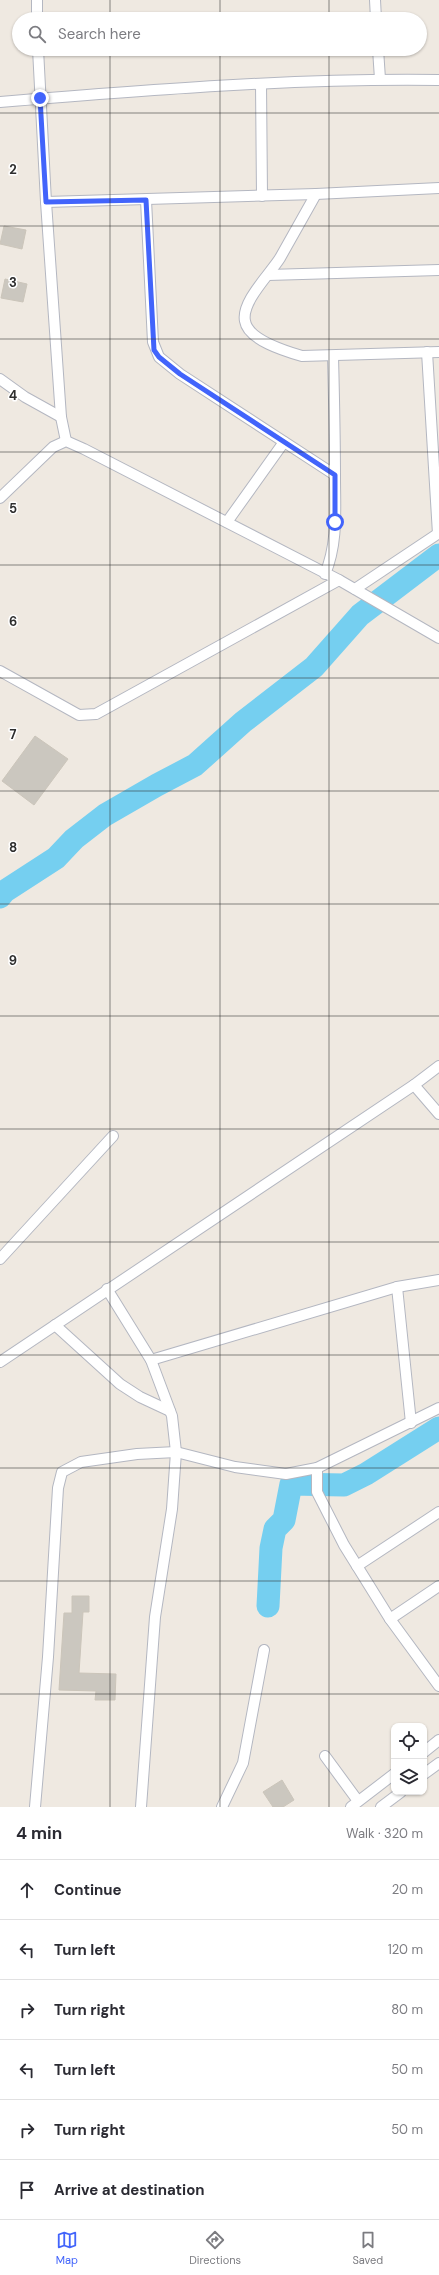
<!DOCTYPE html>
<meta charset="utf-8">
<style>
:root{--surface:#fff;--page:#f7f7f7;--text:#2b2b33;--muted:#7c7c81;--line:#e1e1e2;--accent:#4264fb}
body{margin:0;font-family:"DM Sans",sans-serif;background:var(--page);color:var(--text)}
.controls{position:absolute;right:12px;bottom:12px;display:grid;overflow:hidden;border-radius:8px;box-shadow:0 1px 3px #0004}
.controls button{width:36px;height:36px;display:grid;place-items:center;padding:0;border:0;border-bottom:1px solid var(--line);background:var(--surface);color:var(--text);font:20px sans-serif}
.stop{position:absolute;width:12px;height:12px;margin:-9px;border:3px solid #4264fb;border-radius:50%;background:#fff}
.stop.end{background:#4264fb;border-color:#fff;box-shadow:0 1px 4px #0008}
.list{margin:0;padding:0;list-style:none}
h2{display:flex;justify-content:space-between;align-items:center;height:52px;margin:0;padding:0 16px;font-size:17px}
h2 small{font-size:13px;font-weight:400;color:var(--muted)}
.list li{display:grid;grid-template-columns:26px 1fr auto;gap:12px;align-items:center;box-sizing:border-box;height:60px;padding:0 16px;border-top:1px solid var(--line)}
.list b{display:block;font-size:15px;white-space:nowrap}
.list em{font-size:13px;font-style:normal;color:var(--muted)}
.icon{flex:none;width:22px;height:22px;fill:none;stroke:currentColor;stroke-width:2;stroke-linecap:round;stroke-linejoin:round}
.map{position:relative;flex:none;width:439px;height:1807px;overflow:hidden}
.search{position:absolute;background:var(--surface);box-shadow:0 1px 3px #0004;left:12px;right:12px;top:12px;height:44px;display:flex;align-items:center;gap:10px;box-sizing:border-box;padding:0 14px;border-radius:22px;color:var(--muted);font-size:15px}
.sheet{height:412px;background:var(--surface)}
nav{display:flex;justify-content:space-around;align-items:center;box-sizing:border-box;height:56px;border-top:1px solid var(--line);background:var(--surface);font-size:11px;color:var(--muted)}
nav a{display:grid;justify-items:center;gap:2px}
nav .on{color:var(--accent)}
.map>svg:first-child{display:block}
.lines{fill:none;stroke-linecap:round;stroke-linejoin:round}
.river{stroke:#75cff0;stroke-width:23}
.building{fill:#cbc7bf;stroke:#cbc5ba}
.minor-casing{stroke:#b4b7c1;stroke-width:12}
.minor{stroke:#fff;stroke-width:10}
.route{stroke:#4264fb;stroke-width:5}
.grid{fill:none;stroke:#2e2e2e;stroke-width:1;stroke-opacity:0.55}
.grid-label{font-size:13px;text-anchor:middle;font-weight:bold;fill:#2e2e2e;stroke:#fff;stroke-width:3;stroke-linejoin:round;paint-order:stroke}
</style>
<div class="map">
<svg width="439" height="1807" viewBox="0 0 439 1807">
<rect width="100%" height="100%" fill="#efe9e1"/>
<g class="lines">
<g class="river">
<polyline points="0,897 5,891 56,858 74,839 105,815 157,785 195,765 243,722 314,667 360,615 439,555"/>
<polyline points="268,1606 271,1548 275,1529 284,1520 291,1484 344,1485 366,1474 439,1428"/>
</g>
</g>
<g class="building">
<polygon points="4,226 26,230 22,249 0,244"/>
<polygon points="5,279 27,284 23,302 1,298"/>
<polygon points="35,736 68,759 34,805 2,781"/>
<polygon points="72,1596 89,1596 89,1612 83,1612 79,1673 116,1674 115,1700 95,1700 96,1691 59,1690 64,1613 72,1613"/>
<polygon points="282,1780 294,1800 283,1807 273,1807 263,1792"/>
</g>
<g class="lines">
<g class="minor-casing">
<g id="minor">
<polyline points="375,0 376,19"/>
<polyline points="37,19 37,0"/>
<polyline points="38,49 46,202 61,417 66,441"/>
<polyline points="378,49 380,79"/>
<polyline points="261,84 262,196"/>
<path d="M0,102C146,90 293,78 439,80"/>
<path d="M316,194C304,215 292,237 280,258C270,274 241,302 245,321C248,340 285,351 302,356L439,352"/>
<polyline points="146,200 153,342 159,357 180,374 335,475"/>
<polyline points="46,202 316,194 439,188"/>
<polyline points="268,275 439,270"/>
<polyline points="427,352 438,534"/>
<polyline points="0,379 25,397 61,417"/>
<polyline points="0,498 53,447 66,441 84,449 339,580 439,638"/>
<polyline points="227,522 284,442"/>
<path d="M325,574C338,543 335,510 335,478C335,437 334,396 333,356"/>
<polyline points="355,589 439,533"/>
<polyline points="0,671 79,715 96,714 339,580"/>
<polyline points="414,1085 439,1114"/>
<polyline points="0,1259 113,1136"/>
<polyline points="397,1287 411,1423"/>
<polyline points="107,1289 151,1360 172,1416 176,1452 172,1509 155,1617 141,1807"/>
<polyline points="55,1325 120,1384 140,1397 170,1411"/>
<polyline points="151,1360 397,1287 439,1280"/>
<polyline points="0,1362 414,1085 439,1066"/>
<polyline points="317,1468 317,1492 344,1545 390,1619 439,1686"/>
<polyline points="357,1566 439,1512"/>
<polyline points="390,1619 439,1586"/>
<polyline points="424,1752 439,1740"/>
<polyline points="325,1756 358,1801"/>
<polyline points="424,1774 439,1763"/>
<polyline points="35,1807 48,1657 58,1488 62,1472 81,1462 137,1454 176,1452 235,1467 286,1474 317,1468 439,1408"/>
<polyline points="222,1807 243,1763 264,1650"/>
<polyline points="351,1807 394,1774"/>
<polyline points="381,1807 401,1792"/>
</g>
</g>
<use href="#minor" class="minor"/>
</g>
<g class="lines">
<polyline class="route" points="40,98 46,202 146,200 154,350 159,357 180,374 335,475 335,522"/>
</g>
<path class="grid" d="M110,0V19M220,0V19M329,0V19M110,49V1807M220,49V1807M329,49V1807M0,113H439M0,226H439M0,339H439M0,452H439M0,565H439M0,678H439M0,791H439M0,904H439M0,1016H439M0,1129H439M0,1242H439M0,1355H439M0,1468H439M0,1581H439M0,1694H439"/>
<g class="grid-label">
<text x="13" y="174">2</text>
<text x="13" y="287">3</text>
<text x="13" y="400">4</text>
<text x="13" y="513">5</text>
<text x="13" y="626">6</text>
<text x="13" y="739">7</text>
<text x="13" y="852">8</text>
<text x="13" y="965">9</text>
</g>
</svg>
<div class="controls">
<button><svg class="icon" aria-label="locate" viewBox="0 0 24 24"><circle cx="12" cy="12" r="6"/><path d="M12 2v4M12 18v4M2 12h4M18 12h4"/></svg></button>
<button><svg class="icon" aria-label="layers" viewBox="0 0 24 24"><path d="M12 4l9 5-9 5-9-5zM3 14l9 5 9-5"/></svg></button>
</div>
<div class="stop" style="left:335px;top:522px"></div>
<div class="stop end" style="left:40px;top:98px"></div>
<div class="search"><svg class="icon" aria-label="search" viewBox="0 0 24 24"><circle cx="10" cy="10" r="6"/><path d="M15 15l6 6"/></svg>Search here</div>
</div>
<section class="sheet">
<h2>4 min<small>Walk · 320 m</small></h2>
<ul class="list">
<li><svg class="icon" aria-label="ahead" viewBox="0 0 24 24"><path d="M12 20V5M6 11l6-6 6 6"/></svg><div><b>Continue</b></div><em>20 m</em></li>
<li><svg class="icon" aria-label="left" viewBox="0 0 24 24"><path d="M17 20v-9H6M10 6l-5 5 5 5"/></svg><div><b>Turn left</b></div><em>120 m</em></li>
<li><svg class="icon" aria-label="right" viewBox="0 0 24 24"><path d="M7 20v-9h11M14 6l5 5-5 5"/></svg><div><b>Turn right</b></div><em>80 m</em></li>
<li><svg class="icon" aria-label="left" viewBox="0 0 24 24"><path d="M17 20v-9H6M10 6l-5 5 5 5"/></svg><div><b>Turn left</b></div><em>50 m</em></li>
<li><svg class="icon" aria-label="right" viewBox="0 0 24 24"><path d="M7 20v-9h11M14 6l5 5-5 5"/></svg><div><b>Turn right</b></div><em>50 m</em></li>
<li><svg class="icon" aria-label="arrive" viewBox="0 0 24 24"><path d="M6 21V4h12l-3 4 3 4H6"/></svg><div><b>Arrive at destination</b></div></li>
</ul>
</section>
<nav>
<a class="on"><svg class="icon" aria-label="map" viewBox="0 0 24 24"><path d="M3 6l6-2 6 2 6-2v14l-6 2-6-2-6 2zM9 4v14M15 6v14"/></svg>Map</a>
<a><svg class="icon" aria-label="directions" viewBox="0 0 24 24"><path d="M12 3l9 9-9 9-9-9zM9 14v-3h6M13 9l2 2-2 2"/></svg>Directions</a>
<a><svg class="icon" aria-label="saved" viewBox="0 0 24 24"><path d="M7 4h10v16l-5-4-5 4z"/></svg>Saved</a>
</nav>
